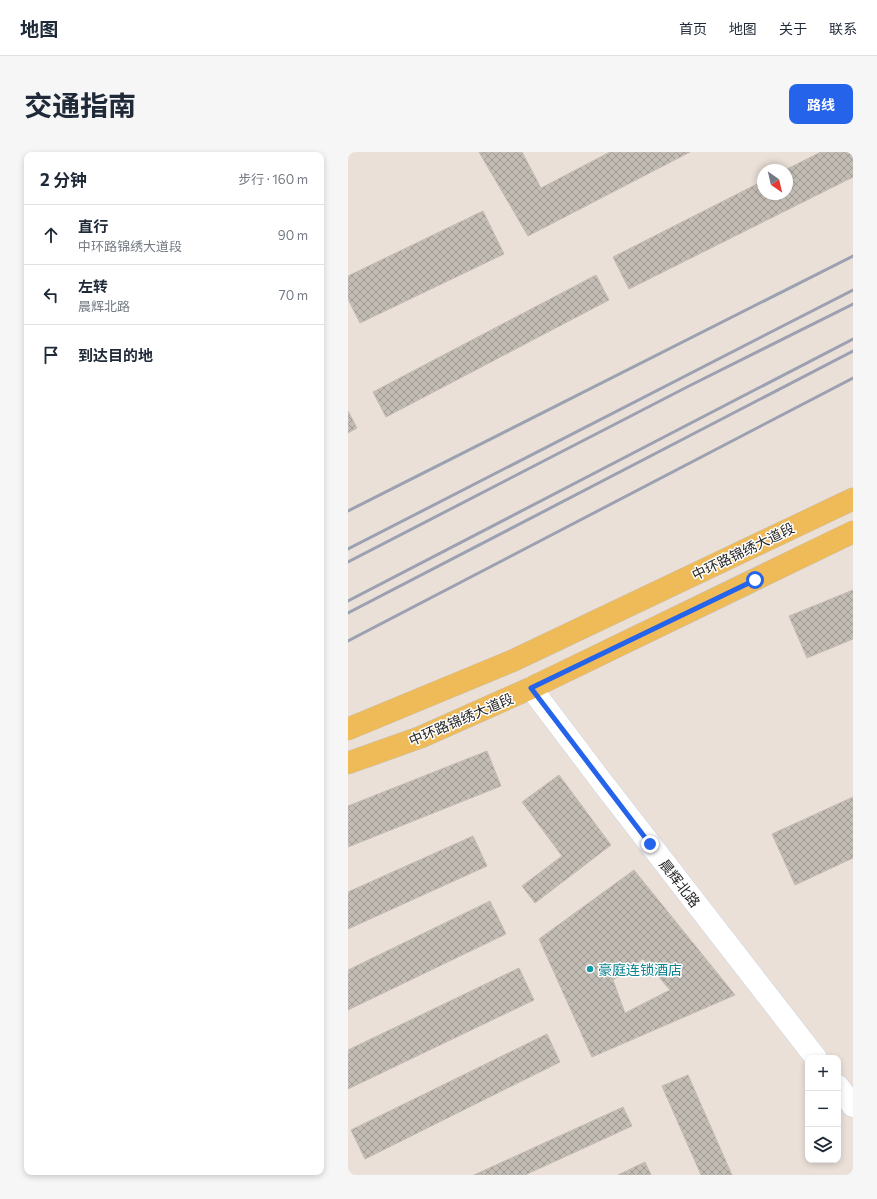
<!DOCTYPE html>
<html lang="zh">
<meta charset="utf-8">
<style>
:root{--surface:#fff;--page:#f6f6f7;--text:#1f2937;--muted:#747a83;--line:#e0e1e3;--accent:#2563eb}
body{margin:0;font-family:Commissioner,"Noto Sans SC",sans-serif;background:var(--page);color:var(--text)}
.controls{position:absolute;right:12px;bottom:12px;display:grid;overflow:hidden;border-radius:8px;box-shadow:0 2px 6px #0003}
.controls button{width:36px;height:36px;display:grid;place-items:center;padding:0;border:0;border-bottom:1px solid var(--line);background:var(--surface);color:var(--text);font:20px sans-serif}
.compass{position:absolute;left:409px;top:12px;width:36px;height:36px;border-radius:50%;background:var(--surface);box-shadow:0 2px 6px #0003;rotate:146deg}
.stop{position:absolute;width:12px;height:12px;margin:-9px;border:3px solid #2563eb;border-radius:50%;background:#fff}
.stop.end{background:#2563eb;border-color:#fff;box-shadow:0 1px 4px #0008}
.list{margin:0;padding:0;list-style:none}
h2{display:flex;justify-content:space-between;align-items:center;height:52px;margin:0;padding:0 16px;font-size:17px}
h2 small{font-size:13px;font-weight:400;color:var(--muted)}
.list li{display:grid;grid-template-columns:26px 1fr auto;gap:12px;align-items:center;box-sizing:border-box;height:60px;padding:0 16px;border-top:1px solid var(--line)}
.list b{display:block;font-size:15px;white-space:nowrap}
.list p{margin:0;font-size:13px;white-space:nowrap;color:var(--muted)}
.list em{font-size:13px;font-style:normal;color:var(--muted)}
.icon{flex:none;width:22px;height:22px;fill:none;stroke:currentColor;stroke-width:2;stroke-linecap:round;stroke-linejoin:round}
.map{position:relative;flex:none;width:505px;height:1023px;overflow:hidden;border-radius:8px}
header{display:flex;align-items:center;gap:24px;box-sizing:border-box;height:56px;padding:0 20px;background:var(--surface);border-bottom:1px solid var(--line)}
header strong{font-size:19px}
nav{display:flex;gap:22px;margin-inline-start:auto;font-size:14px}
.intro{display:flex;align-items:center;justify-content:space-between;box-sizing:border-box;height:96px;padding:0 24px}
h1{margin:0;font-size:28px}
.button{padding:10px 18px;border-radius:8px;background:var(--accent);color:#fff;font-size:14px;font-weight:700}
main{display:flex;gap:24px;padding:0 24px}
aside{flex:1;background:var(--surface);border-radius:8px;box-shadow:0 2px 6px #0003}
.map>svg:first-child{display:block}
.building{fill:url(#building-cross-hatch);stroke:#c5bcb3;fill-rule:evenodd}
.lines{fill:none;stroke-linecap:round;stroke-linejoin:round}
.secondary-casing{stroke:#ced4e1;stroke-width:23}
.primary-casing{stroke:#c3c3c3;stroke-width:23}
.secondary{stroke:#fff;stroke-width:22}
.primary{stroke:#efbb58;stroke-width:22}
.rail{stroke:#9ca1b2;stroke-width:3}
.route{stroke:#2563eb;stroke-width:5}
.culture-dot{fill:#0f9aa8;stroke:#fff;stroke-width:1.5}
.labels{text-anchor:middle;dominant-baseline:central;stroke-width:3;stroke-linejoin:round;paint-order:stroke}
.street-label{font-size:14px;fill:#272727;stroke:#fff}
.culture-label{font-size:14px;fill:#0d838f;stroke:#fff;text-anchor:start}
</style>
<header>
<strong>地图</strong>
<nav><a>首页</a><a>地图</a><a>关于</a><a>联系</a></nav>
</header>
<div class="intro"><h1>交通指南</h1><a class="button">路线</a></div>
<main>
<aside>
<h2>2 分钟<small>步行 · 160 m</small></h2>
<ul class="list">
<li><svg class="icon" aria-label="ahead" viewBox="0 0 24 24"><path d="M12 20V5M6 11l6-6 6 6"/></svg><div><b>直行</b><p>中环路锦绣大道段</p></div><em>90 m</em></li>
<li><svg class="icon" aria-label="left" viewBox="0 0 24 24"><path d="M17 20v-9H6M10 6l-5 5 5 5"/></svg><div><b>左转</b><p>晨辉北路</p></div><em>70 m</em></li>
<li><svg class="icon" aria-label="arrive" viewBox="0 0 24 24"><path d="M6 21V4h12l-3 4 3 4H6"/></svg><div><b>到达目的地</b></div></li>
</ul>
</aside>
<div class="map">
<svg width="505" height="1023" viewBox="0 0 505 1023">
<defs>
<pattern id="building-cross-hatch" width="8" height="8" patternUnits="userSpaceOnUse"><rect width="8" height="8" fill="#c2bcb4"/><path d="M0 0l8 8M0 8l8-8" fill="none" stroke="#9e9992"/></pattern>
</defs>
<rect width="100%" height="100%" fill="#eae0d8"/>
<g class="building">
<polygon points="131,0 174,0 193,36 262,0 342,0 180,84"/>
<polygon points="473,0 505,0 505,25 281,137 265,105 415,29 415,42 439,42 439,18 437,18"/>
<polygon points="135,59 156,102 12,171 0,147 0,124"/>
<polygon points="248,123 261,148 38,265 25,240"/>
<polygon points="0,259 9,276 0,281"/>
<polygon points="505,438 505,487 459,506 441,464"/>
<polygon points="139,599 153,634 0,695 0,654"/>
<polygon points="211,623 263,693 187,751 174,734 214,704 174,650"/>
<polygon points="505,645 505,706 447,733 424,682"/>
<polygon points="125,684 139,714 0,777 0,740"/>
<path d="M286,718L387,843L244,905L191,787ZM295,807L322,838L277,861L265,828Z"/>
<polygon points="142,749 158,782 0,858 0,818"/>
<polygon points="171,816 186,848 0,937 0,898"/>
<polygon points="199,882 212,910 17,1007 3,978"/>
<polygon points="340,923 384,1023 353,1023 314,934"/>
<polygon points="275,955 284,974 177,1023 126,1023"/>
<polygon points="297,1010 303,1023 270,1023"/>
</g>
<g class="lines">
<g class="secondary-casing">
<g id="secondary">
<polyline points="183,536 254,630 468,906"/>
<polyline points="490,934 505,954"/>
</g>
</g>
<g class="primary-casing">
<g id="primary">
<polyline points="0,577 164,509 505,347"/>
<polyline points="0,611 73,585 183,536 505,380"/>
</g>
</g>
<use href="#secondary" class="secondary"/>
<use href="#primary" class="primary"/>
<g class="rail">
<polyline points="0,359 505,104"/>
<polyline points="0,397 505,138"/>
<polyline points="0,410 341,234 505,152"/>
<polyline points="0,449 505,187"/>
<polyline points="0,461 505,199"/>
<polyline points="0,489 505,226"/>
</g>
</g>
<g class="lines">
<polyline class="route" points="302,692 183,536 407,428"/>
</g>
<circle class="culture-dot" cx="242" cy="817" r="4"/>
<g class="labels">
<g class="street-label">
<text transform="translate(395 399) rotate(-26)">中环路锦绣大道段</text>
<text transform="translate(113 567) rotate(-23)">中环路锦绣大道段</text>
<text transform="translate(332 731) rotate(52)">晨辉北路</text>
</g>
<g class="culture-label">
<text x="250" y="817">豪庭连锁酒店</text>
</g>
</g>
</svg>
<div class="controls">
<button>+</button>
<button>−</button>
<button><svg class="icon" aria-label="layers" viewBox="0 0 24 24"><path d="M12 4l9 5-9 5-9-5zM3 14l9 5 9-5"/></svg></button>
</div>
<svg class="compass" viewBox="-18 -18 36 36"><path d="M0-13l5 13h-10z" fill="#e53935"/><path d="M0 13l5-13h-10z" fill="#747a83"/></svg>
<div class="stop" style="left:407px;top:428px"></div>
<div class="stop end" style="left:302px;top:692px"></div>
</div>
</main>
